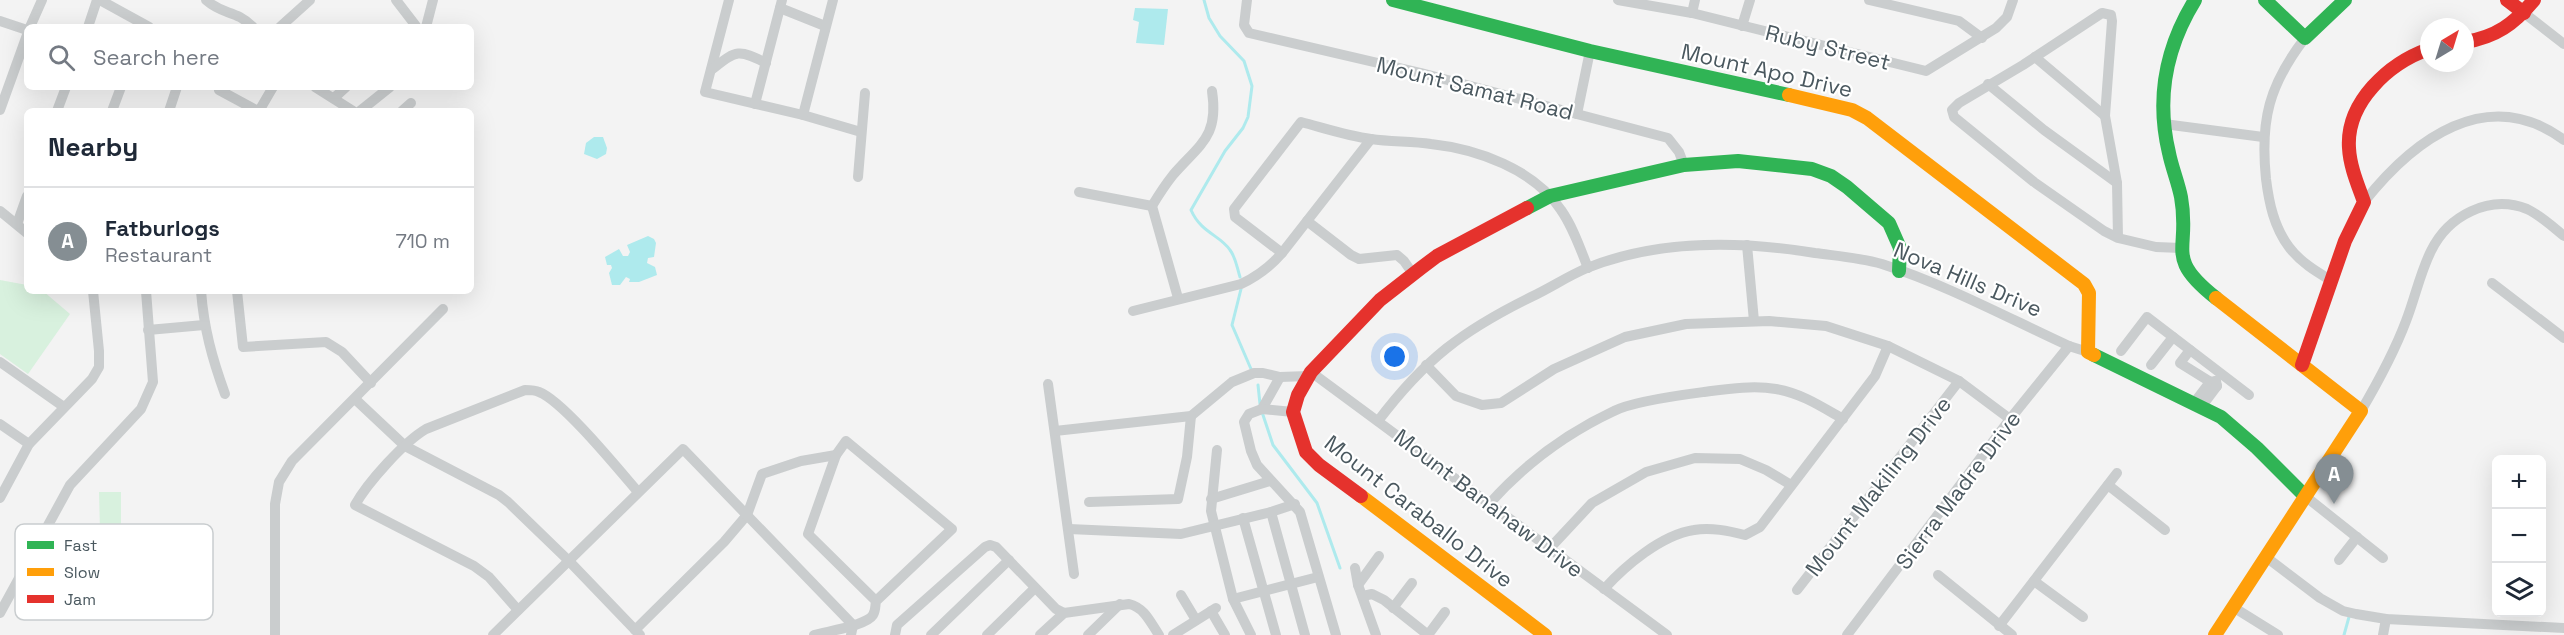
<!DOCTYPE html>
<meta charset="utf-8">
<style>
:root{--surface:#fff;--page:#f6f6f7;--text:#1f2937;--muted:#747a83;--line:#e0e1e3;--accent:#858e93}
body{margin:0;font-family:"Space Grotesk",sans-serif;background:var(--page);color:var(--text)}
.controls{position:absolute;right:18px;bottom:18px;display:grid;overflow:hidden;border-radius:9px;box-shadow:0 6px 24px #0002}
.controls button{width:54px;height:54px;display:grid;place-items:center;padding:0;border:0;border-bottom:2px solid var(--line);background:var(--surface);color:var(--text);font:30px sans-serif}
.compass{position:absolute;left:2420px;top:18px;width:54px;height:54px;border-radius:50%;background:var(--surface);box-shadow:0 6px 24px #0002;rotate:38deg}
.you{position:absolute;left:1395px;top:357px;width:21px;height:21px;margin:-15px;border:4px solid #fff;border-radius:50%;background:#1a73e8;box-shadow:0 0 0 9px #1a73e833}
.badge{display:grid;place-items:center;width:39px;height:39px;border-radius:50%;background:var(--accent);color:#fff;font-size:20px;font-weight:700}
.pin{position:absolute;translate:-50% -50px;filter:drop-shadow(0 2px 3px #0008)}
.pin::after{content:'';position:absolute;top:32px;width:21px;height:18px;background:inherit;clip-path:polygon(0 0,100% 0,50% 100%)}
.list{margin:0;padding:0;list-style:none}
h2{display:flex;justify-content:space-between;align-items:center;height:78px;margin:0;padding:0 24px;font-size:26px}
h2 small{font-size:20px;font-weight:400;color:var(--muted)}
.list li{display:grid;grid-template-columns:39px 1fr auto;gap:18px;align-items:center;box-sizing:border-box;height:108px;padding:0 24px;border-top:2px solid var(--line)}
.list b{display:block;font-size:22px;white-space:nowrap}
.list p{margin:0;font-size:20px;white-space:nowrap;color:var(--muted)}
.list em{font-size:20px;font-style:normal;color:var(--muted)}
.icon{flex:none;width:33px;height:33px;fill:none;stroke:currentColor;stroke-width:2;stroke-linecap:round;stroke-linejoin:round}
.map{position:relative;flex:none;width:2564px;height:635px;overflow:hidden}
.search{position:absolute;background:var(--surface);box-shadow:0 6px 24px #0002;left:24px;top:24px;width:450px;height:66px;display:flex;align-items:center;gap:15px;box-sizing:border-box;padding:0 21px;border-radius:9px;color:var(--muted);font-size:22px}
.panel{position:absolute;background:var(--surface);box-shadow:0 6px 24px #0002;left:24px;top:108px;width:450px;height:186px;border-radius:9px}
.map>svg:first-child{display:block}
.green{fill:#d8f1de}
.water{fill:#aeeaed}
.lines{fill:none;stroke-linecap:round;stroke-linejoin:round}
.stream{stroke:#aeeaed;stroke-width:3}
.street{stroke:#cacdce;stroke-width:10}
.fast{stroke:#30b455;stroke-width:14}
.slow{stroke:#ff9f0a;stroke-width:14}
.jam{stroke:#e5322d;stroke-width:14}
.labels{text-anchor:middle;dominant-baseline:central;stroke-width:4.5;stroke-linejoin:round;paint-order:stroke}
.street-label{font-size:22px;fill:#4a585f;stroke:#fff}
.key{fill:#fff;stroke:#c9cdcf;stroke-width:1.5}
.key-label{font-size:16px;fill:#4a585f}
</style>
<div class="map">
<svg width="2564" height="635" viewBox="0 0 2564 635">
<rect width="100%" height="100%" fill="#f3f3f3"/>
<g class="green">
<polygon points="0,280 27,285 27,291 43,291 70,314 28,374 0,354"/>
<polygon points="99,492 121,492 121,531 100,531"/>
</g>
<g class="water">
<polygon points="1135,8 1168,9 1164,45 1136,43 1139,22 1133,20"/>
<polygon points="594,137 603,137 607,148 606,154 597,159 584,154 586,143"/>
<polygon points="648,236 654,239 656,243 654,257 648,258 647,263 655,267 657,275 639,282 629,282 630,279 626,277 620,285 612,285 609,273 612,268 611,265 607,265 605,257 619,249 623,256 628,256 630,252 627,245"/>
</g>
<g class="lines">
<g class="stream">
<path d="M1204,0L1209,18L1220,36L1244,61L1252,86L1248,117L1243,128L1225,151L1191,210C1201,233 1220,235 1230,250C1236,258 1237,268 1240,277"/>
<polyline points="1241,289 1232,325 1251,369"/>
<polyline points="1258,385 1260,404"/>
<polyline points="1262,412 1273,445 1317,503 1340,568"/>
<polyline points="2344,635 2349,617"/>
</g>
<g class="street">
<polyline points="100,0 149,27"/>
<path d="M206,0C224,16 235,9 253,27"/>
<polyline points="396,0 416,26"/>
<polyline points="729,0 705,92 803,115 861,132"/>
<polyline points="1247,0 1244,25 1249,33 1421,73 1668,138 1679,152 1684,165"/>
<polyline points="1618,0 1692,13 1926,71 1996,28 2007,17 2013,0"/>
<polyline points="1869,0 1959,21 1982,38"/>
<polyline points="780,8 825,26"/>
<polyline points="1692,13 1695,0"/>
<polyline points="2524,13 2564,44"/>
<polyline points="0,21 27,30"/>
<polyline points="1742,26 1750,0"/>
<polyline points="30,27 42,0"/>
<polyline points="88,27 97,0"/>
<polyline points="280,27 310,0"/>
<polyline points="426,27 433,0"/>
<path d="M2305,38C2269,85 2260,120 2266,179C2269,203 2274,227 2289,247C2300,262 2317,272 2332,281"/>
<polyline points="2035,57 2105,116"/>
<path d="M711,70C736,51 737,48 766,63"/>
<polyline points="1988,84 2044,130 2117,183"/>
<polyline points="315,87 353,111"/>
<polyline points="219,90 258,111"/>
<polyline points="334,98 346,87"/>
<polyline points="755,104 782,0"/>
<polyline points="0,110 27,35"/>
<polyline points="57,111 66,87"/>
<polyline points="112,111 121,87"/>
<polyline points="169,111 177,87"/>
<polyline points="259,111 273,87"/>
<polyline points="360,111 390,87"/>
<polyline points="402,111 411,103"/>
<polyline points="1577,114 1590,51"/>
<polyline points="803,115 833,0"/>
<polyline points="2164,124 2263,137"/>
<polyline points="858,177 865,93"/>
<polyline points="1079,192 1152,206"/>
<path d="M2364,202C2413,140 2487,83 2564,140"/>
<path d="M1152,206C1158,196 1165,185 1173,175C1200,144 1219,137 1212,91"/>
<polyline points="1152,206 1178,298"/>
<polyline points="0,211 27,233"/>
<polyline points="1307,221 1351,255 1359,259 1397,255 1404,261 1413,274"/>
<polyline points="17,224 27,196"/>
<polyline points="2118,238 2117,183 2105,116 2112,21 2111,15 2102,13 2023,65 1959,103 1952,110 1954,117 2034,182 2104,231 2118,238 2156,247 2181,248"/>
<polyline points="1747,245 1754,321"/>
<path d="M1282,253L1235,217L1234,209L1301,122C1324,128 1348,136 1371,139C1391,142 1411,141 1431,144C1477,149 1534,169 1561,210C1573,227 1580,248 1588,268"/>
<polyline points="2492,283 2564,338"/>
<path d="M201,291C204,329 212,358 225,394"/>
<polyline points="237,291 243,347 326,342 342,352 371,383"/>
<path d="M1133,311L1241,284C1258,276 1270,267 1282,253L1371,139"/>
<polyline points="148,330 204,325"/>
<polyline points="2190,350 2180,363 2217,386"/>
<polyline points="2121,351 2147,317 2249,395"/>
<polyline points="0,362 64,407"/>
<polyline points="1426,365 1456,396 1482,405 1501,403 1554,369 1625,337 1686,324 1769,321 1826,326 1888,346 1959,381 2010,419"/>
<polyline points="2151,365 2173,337"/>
<polyline points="1311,372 1667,635"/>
<polyline points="1048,384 1074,574"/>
<polyline points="355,399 405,446 499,495 508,502 568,560 640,635"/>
<polyline points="2194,403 2210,382 2216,381"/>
<polyline points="2202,406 2217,386 2216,381"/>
<polyline points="1262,409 1280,377"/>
<path d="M2361,411C2378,382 2394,353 2406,321C2415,298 2420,273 2431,251C2448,216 2489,194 2527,209C2540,215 2553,227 2564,236"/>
<polyline points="1293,412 1262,409 1249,414 1244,422 1251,451 1257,465 1300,512 1336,635"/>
<path d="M1378,421C1425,359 1462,331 1531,297C1550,288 1568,276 1587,268C1659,239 1741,241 1815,253C1837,256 1861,258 1882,264C1947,285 2008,318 2069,346L2088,352"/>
<polyline points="0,424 29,444"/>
<polyline points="1055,431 1191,416 1232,382 1254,373 1263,373 1280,377 1308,376"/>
<polyline points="1217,450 1211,511 1233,599 1251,635"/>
<polyline points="2108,485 2165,530"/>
<polyline points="2305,496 2383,558"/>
<polyline points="0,498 29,444 92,379 99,367 99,351 93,291"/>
<polyline points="1211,499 1270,481"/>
<polyline points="1089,502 1178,499 1187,457 1191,416"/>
<path d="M1490,503C1525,464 1567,433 1614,411C1634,401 1681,395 1704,392C1727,389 1753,385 1776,389C1801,393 1822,407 1843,419"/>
<polyline points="1271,512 1305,635"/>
<polyline points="1243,518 1276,635"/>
<polyline points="1069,529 1181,534 1271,512 1295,504"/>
<polyline points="1550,548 1592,503 1646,472 1695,458 1740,459 1766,470 1791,485"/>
<polyline points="2266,557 2320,598 2343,611 2356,614 2386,619 2564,628"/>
<polyline points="2339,560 2357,537"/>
<polyline points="1355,568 1358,585 1376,635"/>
<polyline points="1938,575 2012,635"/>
<polyline points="2034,581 2083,617"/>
<polyline points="1358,585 1379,556"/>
<path d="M1604,589C1625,566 1661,535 1694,530C1711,527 1729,531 1745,535L1760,527L1875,376L1888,346"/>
<polyline points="1797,590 1959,381"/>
<polyline points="1181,595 1196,620"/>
<polyline points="1363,596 1372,594 1384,600 1428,635"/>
<polyline points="1233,599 1318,577"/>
<polyline points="2233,607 2278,635"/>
<polyline points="1393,608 1412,583"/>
<path d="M518,610L489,577L474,566L355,505C368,482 404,442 426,429L525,390C529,390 535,390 539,392C563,401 619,470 638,492"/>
<polyline points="1211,611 1225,635"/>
<polyline points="0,613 70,485 141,409 153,382 146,291"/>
<polyline points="1999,626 2117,473"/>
<polyline points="635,630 724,542 747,515 762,474 801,461 836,455"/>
<polyline points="275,635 275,504 279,482 292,461 443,309"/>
<polyline points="493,635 683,449 853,625 851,635"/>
<path d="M814,635C828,631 866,626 873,615C876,610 875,606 876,601L952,529L846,441L836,455L808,534L876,601"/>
<polyline points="895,635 897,625 985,547 990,545 996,547 1056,609 1064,613"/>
<polyline points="931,635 1009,560"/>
<polyline points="987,635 1035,588"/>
<path d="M1040,635L1064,613L1129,604C1145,608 1150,622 1159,635"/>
<polyline points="1088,635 1120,604"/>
<polyline points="1173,635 1216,608"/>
<polyline points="1428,635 1445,612"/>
<polyline points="1847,635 2010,419 2069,346"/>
<polyline points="2383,635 2386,619"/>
</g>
<g class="fast">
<polyline points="1393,0 1590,51 1789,95"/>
<path d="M2195,0C2166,47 2156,99 2169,153C2172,168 2178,182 2181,197C2191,251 2163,256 2216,298"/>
<polyline points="2265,0 2305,38 2345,0"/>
<polyline points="1527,208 1550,196 1684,165 1738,161 1812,169 1831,176 1847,187 1889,223 1900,248 1899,271"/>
<polyline points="2094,355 2221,417 2257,448 2305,496"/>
</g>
<g class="slow">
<polyline points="1789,95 1852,110 1867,118 2084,284 2089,293 2088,352 2094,355"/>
<polyline points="1361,496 1545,635"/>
<polyline points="2215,635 2361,411 2216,298"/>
</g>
<g class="jam">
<polyline points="2507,0 2524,13"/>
<path d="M2465,42C2496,37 2514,24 2534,0"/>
<path d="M2302,365L2345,241L2364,202C2358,185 2350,167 2349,148C2346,102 2389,63 2429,49"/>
<polyline points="1361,496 1319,465 1306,452 1293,412 1298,395 1311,372 1380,300 1421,268 1437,256 1527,208"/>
</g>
</g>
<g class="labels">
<g class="street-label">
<text transform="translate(1828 47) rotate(14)">Ruby Street</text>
<text transform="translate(1767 70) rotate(13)">Mount Apo Drive</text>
<text transform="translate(1475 88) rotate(14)">Mount Samat Road</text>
<text transform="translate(1968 279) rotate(23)">Nova Hills Drive</text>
<text transform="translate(1878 486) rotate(-52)">Mount Makiling Drive</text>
<text transform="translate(1958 490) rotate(-53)">Sierra Madre Drive</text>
<text transform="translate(1489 503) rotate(37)">Mount Banahaw Drive</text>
<text transform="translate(1419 511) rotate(38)">Mount Caraballo Drive</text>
</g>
</g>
<rect x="15" y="524" width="198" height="96" rx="9" class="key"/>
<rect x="27" y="541" width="27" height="8" fill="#30b455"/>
<rect x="27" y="568" width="27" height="8" fill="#ff9f0a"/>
<rect x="27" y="595" width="27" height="8" fill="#e5322d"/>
<g class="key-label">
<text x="64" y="551">Fast</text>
<text x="64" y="578">Slow</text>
<text x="64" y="605">Jam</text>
</g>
</svg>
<div class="controls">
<button>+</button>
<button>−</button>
<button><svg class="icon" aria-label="layers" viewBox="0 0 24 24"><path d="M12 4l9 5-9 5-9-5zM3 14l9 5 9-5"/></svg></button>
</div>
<svg class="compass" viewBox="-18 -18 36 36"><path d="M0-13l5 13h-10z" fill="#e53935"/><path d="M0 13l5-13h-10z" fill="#747a83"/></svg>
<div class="you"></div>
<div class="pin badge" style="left:2334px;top:504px">A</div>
<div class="search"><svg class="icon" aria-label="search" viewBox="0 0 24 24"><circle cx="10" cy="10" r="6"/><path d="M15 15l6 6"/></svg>Search here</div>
<section class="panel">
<h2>Nearby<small></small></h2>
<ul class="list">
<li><span class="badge">A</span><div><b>Fatburlogs</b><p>Restaurant</p></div><em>710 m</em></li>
</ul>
</section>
</div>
